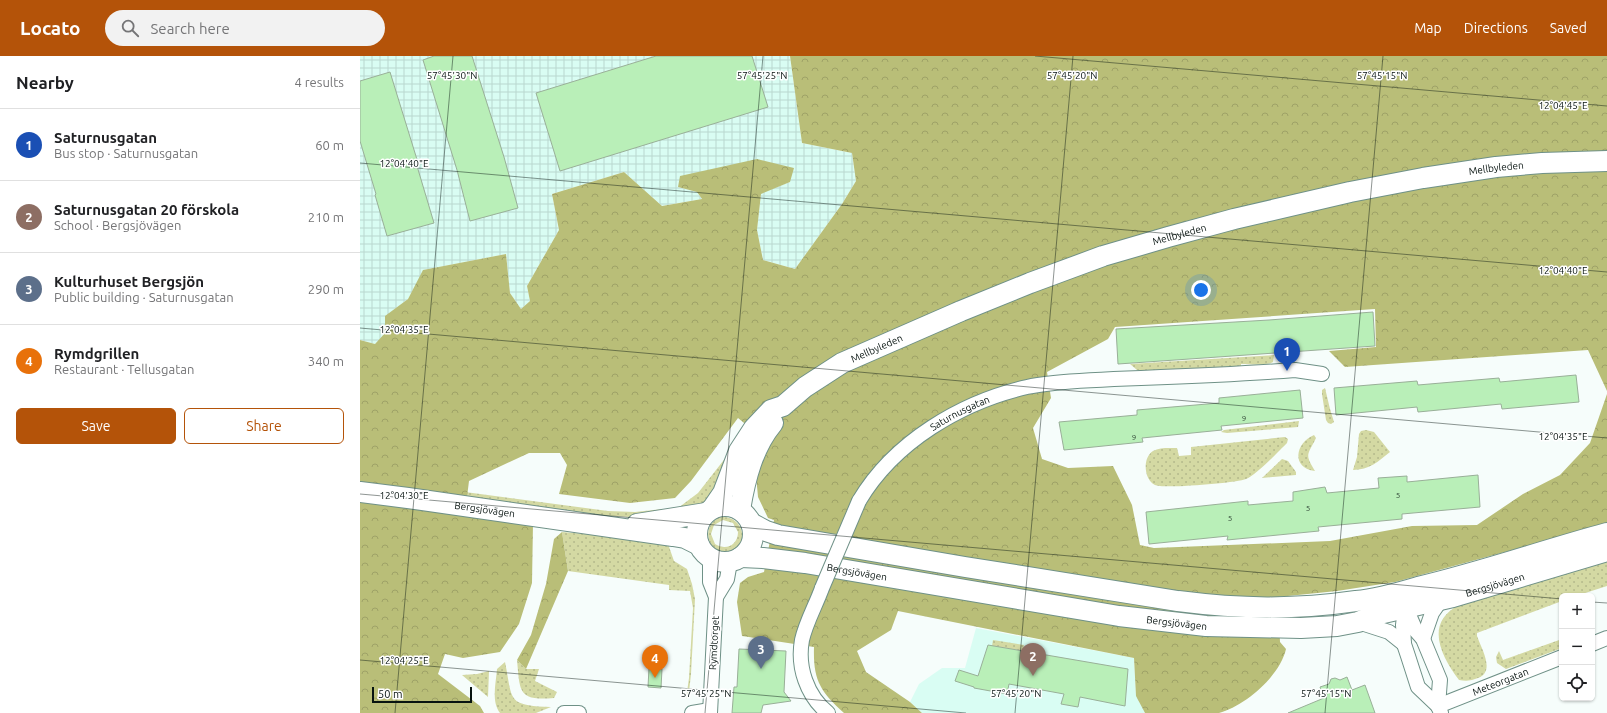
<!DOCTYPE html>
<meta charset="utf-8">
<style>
:root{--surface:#fff;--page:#f2f2f2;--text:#202124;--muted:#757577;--line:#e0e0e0;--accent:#b45309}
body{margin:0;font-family:Ubuntu,sans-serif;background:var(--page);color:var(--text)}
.controls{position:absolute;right:12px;bottom:12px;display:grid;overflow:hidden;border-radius:6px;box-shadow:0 1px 3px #0004}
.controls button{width:36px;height:36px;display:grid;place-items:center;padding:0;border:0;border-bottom:1px solid var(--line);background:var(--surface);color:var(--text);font:20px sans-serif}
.scale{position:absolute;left:12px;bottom:10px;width:100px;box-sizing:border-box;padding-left:4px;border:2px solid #071310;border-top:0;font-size:11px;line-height:14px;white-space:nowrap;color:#071310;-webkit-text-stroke:3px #fff;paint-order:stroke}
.you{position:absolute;left:841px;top:234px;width:14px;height:14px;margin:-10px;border:3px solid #fff;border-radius:50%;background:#1a73e8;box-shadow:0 0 0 6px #1a73e833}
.badge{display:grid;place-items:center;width:26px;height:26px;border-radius:50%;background:var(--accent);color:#fff;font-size:13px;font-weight:700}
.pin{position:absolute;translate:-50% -33px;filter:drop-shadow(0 1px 2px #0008)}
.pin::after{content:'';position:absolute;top:21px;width:14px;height:12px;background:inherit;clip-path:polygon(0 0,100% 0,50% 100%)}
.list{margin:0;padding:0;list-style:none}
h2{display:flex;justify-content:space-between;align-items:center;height:52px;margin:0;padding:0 16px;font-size:17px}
h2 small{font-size:13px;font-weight:400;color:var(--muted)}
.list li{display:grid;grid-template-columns:26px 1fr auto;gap:12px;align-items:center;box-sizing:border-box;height:72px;padding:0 16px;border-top:1px solid var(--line)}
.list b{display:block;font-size:15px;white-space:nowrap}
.list p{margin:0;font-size:13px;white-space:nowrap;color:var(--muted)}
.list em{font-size:13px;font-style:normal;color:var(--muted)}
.actions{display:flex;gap:8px;padding:12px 16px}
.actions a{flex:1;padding:9px 0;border:1px solid var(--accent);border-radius:6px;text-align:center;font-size:14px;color:var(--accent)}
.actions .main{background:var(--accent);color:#fff}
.icon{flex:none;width:22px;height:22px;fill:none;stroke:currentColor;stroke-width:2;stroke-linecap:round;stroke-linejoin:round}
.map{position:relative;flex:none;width:1247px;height:657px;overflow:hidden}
header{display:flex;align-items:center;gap:24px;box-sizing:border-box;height:56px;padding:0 20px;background:var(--accent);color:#fff}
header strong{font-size:19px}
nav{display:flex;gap:22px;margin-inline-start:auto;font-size:14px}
.search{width:280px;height:36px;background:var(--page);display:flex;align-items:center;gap:10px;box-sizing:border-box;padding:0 14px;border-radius:22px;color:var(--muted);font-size:15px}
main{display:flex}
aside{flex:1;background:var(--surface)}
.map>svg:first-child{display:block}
.built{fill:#d9fdf3}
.industrial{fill:url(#industrial-grid)}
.grass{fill:url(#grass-dots);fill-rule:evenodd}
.forest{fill:url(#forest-crowns)}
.building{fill:#b9efb8;stroke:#99af98}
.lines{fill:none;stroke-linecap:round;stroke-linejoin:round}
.street-casing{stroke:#6f9187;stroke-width:16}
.secondary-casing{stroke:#6f9187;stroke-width:22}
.street{stroke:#fff;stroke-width:14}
.secondary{stroke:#fff;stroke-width:20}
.street-bridge-casing{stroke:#6f9187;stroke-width:16;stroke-linecap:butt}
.street-bridge{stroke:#fff;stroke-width:14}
.ticks{fill:none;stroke:#071310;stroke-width:1;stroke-opacity:0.45}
.labels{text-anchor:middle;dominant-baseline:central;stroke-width:3;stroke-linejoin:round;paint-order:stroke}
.number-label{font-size:8px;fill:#344a3a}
.street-label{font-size:10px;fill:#071310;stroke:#fff}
.ticks-label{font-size:10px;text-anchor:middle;fill:#071310;stroke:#fff;stroke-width:3;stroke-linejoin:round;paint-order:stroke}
</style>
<header>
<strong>Locato</strong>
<div class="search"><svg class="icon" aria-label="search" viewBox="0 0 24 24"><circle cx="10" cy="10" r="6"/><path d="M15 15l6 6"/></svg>Search here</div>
<nav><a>Map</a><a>Directions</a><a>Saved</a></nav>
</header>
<main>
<aside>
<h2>Nearby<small>4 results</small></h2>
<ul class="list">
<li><span class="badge" style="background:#1a4fb4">1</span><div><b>Saturnusgatan</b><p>Bus stop · Saturnusgatan</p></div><em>60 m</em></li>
<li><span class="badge" style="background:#8d6e63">2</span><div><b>Saturnusgatan 20 förskola</b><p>School · Bergsjövägen</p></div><em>210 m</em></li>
<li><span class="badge" style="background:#5c6f8a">3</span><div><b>Kulturhuset Bergsjön</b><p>Public building · Saturnusgatan</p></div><em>290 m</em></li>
<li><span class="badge" style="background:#e8710a">4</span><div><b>Rymdgrillen</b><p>Restaurant · Tellusgatan</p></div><em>340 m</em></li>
</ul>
<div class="actions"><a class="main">Save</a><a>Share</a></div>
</aside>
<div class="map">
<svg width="1247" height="657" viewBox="0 0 1247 657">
<defs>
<pattern id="industrial-grid" width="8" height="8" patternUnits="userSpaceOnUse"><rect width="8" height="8" fill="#d9fdf3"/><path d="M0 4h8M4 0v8" fill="none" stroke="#b9d8cf"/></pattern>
<pattern id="grass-dots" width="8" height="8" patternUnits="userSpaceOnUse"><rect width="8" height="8" fill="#d4d9a3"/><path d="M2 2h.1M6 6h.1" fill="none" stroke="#b4b98b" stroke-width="1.8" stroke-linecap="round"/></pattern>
<pattern id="forest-crowns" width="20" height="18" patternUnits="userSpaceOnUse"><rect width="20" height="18" fill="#b9be78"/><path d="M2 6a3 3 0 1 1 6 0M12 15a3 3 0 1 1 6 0" fill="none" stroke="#9ea267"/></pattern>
</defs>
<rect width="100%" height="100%" fill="#f6fdfb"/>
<polygon class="built" points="616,572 774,602 776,639 785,657 562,657 550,646 559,628 582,612 605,612"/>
<polygon class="industrial" points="0,0 430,0 442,87 492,97 496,125 482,148 435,213 403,204 397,174 401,137 430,126 318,131 337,136 342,143 302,150 264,116 192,138 199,174 167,230 170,245 161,253 150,237 146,198 64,214 48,243 26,260 25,277 15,288 0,284"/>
<g class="grass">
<path d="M914,299L913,306C907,310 890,308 881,308V310L782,315L777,314L770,308Z"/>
<polygon points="965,332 970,353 974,366 971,368 968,367 966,364 962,338 962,334"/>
<polygon points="939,365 938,371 867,377 861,376 864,374"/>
<path d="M1006,374L1014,376L1030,396C1019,405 1009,414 993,414L997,401L999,378L1001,375Z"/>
<path d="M954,379L956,382C948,399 944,397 955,415C931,412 935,387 954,379Z"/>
<path d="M925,381L928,383L927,387C919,395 895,420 886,423C877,427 802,433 795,429C784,424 782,402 793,395C800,391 810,392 817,392L819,400L831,399V391Z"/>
<polygon points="381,382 359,436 341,449 318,452 338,437"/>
<polygon points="922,403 928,405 936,416 936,419 902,422"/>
<polygon points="0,422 248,455 275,456 303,453 308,454 270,461 238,459 140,446"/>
<path d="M361,461C383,459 391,488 370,495C349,502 338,469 361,461ZM363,464L373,467L378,476C378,489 366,495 355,488L351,478L354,469Z"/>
<polygon points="202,476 307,485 314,505 327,513 332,528 335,543 331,618 329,636 326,643 329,622 333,552 330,535 309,534 309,529 208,515"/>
<path d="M1247,505V530L1216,540H1202V545L1117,577V580C1122,594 1137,618 1115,623C1110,625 1105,625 1099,624C1081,600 1064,567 1099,549Z"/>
<polygon points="1202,583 1202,592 1146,613 1137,607 1136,601 1139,595 1143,604"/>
<polygon points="633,584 664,589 663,595 632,590"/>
<path d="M157,604L166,613H179L175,625L197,636L194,642C158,645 160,636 157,604Z"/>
<path d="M145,606C153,645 146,649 191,651L176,657H140C131,645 136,627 137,613Z"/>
<polygon points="129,615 128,641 102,619 117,618"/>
</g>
<g class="forest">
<path d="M430,0H1247V335L1228,294L985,311L969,295L1016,291L1015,253L755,271L748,283L687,316L691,342L673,372L682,403L708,412L753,410L772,449L780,489L794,492L970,485L1052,470L1117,469L1163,438L1200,419L1230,387L1247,338V468L1035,526L977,535L918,541L920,586L926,593C920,620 885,650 859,657C853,657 844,657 838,657C820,657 802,657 785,657L776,640L774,602L538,555L531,574L497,595L506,616L550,646L562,657H484C460,635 453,624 454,591L382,580L377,546L380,527L388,521L404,516L414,464L408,462L398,441L396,419L405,384L378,362L331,425L315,442L270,447L199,438L207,409L200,397H169L109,425L105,457L173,467L172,527L159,568L140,596L103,602L85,598L78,618L120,650L124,657H0V284L15,288L25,277V260L48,243L63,214L146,198L150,237L161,253L170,245L167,230L199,174L192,138L264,116L302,150L342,143L337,136L318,131L320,120L397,103L434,112L430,126L401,138L397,174L403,204L435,213L482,148L496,125L492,97L442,87Z"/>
<polygon points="202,476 208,515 166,613 157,604 171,579 186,528 194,483"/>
</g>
<g class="building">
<polygon points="74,0 112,0 144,101 158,152 110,165 97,114 63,4"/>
<polygon points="296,0 392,0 408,51 200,115 176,37"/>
<polygon points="30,16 59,110 57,110 74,167 27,180 15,139 16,138 0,85 0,25"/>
<polygon points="1013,256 1015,290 758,308 756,273 909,264"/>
<polygon points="1216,319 1219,346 1142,353 1141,348 1058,356 1057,351 976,359 974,332 1057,325 1058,329 1139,322 1140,326"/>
<polygon points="940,334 943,362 861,370 862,374 782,382 783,386 704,394 699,366 777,359 777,354 859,347 859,342"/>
<polygon points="1118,419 1120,451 1042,458 1042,463 958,471 959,475 867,484 868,480 789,488 786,456 888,445 888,449 933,445 933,436 965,431 967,437 1019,432 1018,422 1047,420 1047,426"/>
<polygon points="628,589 768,613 765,650 720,641 718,651 701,648 704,638 649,628 647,638 614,632 614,631 595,625 599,614 618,620"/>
<polygon points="379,593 426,595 424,636 431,645 403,649 401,657 372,657 374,631 377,631"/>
<polygon points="289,612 302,613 301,632 288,631"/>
<polygon points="987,621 992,634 1005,629 1015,657 928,657 964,642 960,631 969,628 971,623 975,622 980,624"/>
</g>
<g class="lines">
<g class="street-casing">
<g id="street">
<path id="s1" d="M499,445C534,386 601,346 667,331C676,329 685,328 694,327C723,324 752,323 781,322C833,320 884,318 935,314L962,318"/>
<polyline points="350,502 350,526 356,541 350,657"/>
<path d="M462,532C456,549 446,566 442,584C437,611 447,640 468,657"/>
<polyline points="356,541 367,523 370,506"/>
<polyline points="1043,545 1056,575 1063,583 1080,624 1078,650 1081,657"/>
<polyline points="1045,552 1043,569 1044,588 1048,600 1058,631 1078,650"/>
<polyline points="998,566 1029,576 1044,588"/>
<polyline points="1063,583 1072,557 1081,544"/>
<polyline points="1232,588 1247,582"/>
<path id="s2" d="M1078,650L1202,601"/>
<polyline points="204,657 219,657"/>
<polyline points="332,657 350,654"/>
</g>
</g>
<g class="secondary-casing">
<g id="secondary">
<path id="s3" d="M0,436L48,442L313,480L325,482L339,489"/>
<circle cx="365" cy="478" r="28"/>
<path id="s4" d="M352,453L363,437L379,395L394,372L411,354L423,350L445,331L482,307L601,255L670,227L743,200L808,181L874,163L990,136L1063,122L1136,111L1182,107L1247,105"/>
<path d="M380,454C385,423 393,391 413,367"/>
<path d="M391,467L406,475L418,479L605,511L818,545C880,553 934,554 996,545C1017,543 1038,537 1058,531C1122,516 1184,494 1247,477"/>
<polyline points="277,468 346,457"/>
<path id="s5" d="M381,501L403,502L445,507L759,560L846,570L941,572L977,570L998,566L1015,559L1093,541L1247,495"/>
</g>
</g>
<use href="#street" class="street"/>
<use href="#secondary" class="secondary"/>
<g class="street-bridge-casing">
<polyline id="street-bridge" points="462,532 499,445"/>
</g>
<use href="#street-bridge" class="street-bridge"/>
</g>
<path class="ticks" d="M675,0L1247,50M0,107L1247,216M0,272L1247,382M0,438L1202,543M1232,546L1247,547M0,604L606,657M35,657L93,0M345,657L403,0M655,657L713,0M965,657L1023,0"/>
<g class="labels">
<g class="number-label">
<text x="884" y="362">9</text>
<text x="774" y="381">9</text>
<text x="1038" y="439">5</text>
<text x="948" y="452">5</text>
<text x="870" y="462">5</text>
</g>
<g class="street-label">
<text stroke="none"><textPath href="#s4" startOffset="888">Mellbyleden</textPath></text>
<text stroke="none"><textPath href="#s4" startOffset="564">Mellbyleden</textPath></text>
<text stroke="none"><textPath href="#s4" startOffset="240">Mellbyleden</textPath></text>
<text stroke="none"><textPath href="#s1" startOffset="136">Saturnusgatan</textPath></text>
<text stroke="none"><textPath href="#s3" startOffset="126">Bergsjövägen</textPath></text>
<text stroke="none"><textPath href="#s5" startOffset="117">Bergsjövägen</textPath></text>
<text stroke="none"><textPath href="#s5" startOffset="765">Bergsjövägen</textPath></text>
<text stroke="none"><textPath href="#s5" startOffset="441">Bergsjövägen</textPath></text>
<text transform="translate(354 587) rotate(-87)">Rymdtorget</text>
<text stroke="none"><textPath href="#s2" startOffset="67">Meteorgatan</textPath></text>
</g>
</g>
<g class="ticks-label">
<text x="92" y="23">57°45'30"N</text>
<text x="402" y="23">57°45'25"N</text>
<text x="712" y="23">57°45'20"N</text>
<text x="1022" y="23">57°45'15"N</text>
<text x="1203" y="53">12°04'45"E</text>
<text x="44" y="111">12°04'40"E</text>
<text x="1203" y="218">12°04'40"E</text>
<text x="44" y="277">12°04'35"E</text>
<text x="1203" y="384">12°04'35"E</text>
<text x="44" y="443">12°04'30"E</text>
<text x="44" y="608">12°04'25"E</text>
<text x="346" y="641">57°45'25"N</text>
<text x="656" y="641">57°45'20"N</text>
<text x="966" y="641">57°45'15"N</text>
</g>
</svg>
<div class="controls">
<button>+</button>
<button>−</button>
<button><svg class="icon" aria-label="locate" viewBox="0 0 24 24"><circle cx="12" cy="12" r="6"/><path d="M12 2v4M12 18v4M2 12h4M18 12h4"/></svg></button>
</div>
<div class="scale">50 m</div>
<div class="you"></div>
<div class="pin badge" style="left:927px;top:315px;background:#1a4fb4">1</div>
<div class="pin badge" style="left:673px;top:620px;background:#8d6e63">2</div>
<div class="pin badge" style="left:401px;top:613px;background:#5c6f8a">3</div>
<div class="pin badge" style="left:295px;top:622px;background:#e8710a">4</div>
</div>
</main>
